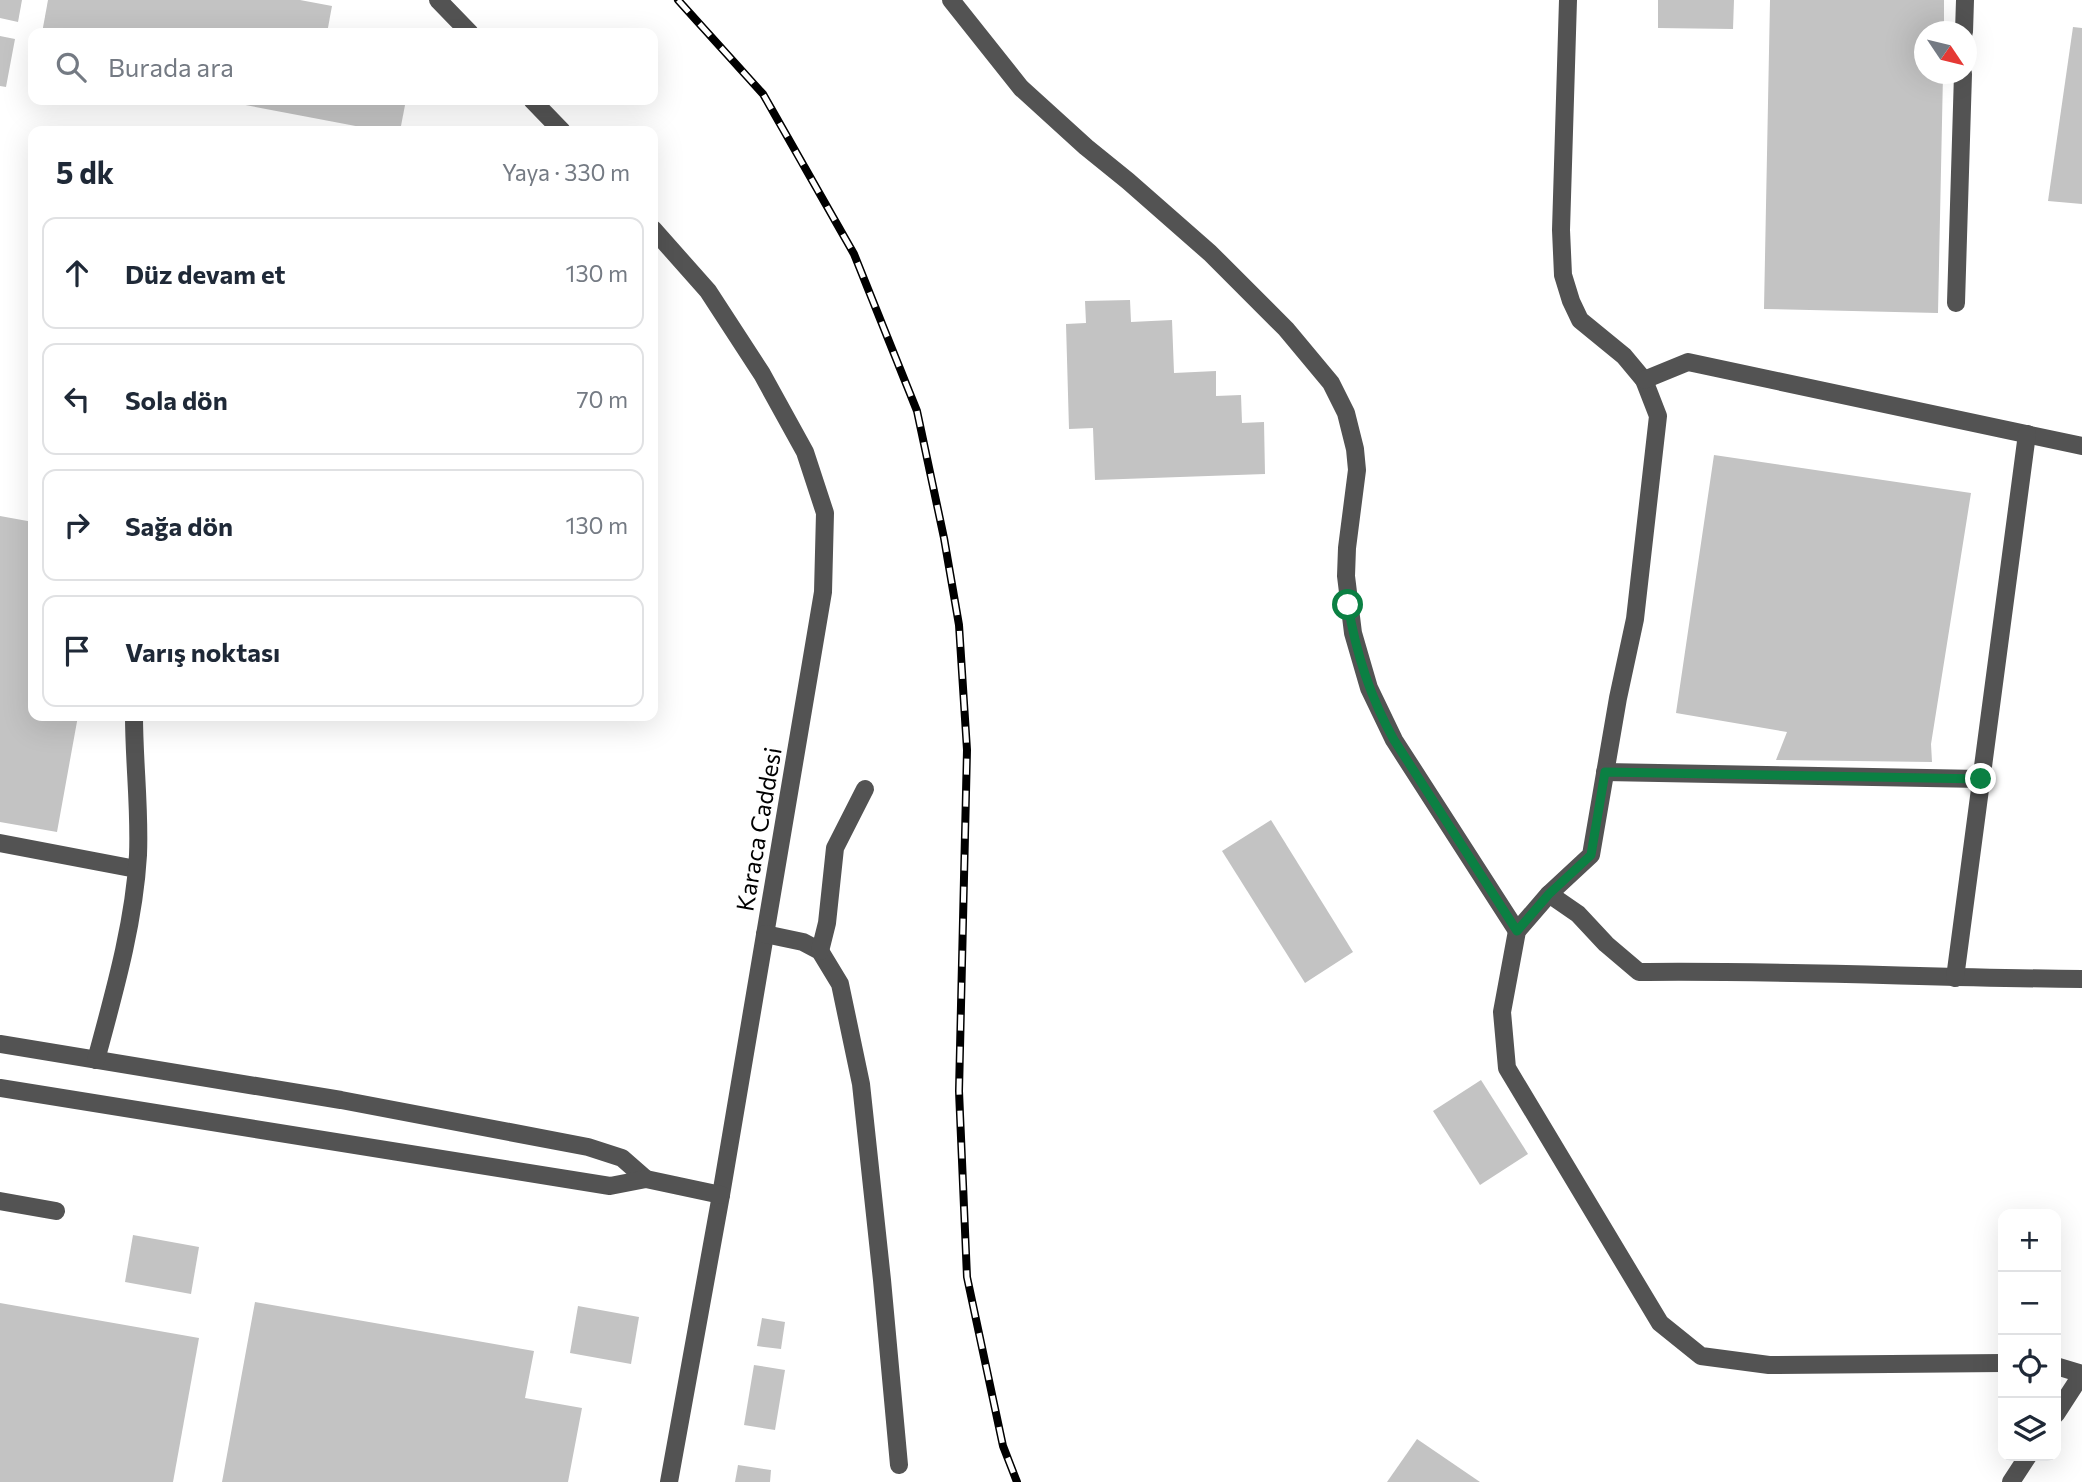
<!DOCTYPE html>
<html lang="tr">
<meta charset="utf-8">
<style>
:root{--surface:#fff;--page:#f6f6f7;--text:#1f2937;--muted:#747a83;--line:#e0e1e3}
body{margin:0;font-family:Commissioner,sans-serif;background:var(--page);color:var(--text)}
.controls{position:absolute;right:21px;bottom:21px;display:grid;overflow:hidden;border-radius:14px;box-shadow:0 7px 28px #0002}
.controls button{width:63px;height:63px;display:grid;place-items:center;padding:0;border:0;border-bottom:2px solid var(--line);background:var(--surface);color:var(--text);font:35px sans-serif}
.compass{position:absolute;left:1914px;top:21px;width:63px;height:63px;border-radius:50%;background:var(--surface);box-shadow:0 7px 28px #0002;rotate:125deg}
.stop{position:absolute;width:21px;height:21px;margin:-16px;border:5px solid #0b8043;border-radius:50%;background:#fff}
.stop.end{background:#0b8043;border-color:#fff;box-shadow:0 2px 7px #0008}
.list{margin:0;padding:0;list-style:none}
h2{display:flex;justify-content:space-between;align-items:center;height:91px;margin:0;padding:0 28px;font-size:30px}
h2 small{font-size:23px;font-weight:400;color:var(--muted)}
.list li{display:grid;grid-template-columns:46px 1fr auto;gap:21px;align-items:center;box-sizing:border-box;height:112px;margin:0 14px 14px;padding:0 14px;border:2px solid var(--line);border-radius:14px}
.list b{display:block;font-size:26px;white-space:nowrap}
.list em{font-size:23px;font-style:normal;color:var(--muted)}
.icon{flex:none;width:38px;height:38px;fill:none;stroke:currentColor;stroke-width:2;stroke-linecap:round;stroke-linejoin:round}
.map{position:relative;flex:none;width:2082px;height:1482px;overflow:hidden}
.search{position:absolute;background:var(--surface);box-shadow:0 7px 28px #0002;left:28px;top:28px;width:630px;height:77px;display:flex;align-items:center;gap:18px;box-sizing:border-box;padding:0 24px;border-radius:14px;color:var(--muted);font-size:26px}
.panel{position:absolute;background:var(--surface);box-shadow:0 7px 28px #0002;left:28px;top:126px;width:630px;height:595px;border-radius:14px}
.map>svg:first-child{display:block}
.building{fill:#c3c3c3}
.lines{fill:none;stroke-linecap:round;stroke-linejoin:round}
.minor{stroke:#535353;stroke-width:18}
.rail-casing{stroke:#000;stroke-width:8}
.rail{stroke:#fff;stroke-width:5;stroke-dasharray:16;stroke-linecap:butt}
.route{stroke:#0b8043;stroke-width:9}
.labels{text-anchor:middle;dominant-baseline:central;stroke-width:7;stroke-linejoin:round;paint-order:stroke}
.street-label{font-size:24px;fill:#000;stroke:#fff}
</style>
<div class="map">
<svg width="2082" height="1482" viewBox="0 0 2082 1482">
<rect width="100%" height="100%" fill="#fff"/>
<g class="building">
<polygon points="0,0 22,0 18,22 0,18"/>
<polygon points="48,0 300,0 332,6 327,33 42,33"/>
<polygon points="1658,0 1734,0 1733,29 1658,28"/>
<polygon points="1770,0 1944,0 1944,32 1924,32 1924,74 1943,74 1938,313 1764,309"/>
<polygon points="2073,27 2082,28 2082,204 2048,201"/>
<polygon points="0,36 15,39 6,87 0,86"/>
<polygon points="219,100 406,100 400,131 382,131"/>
<polygon points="1130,300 1131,322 1172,320 1174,373 1216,371 1216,396 1241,395 1242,423 1264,422 1265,474 1095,480 1093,428 1069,429 1066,324 1086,323 1085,301"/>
<polygon points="1714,455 1971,493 1931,744 1932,762 1776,760 1787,732 1676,713"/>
<polygon points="0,516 33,522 33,716 78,716 57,832 0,822"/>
<polygon points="1271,820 1353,952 1305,983 1222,851"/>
<polygon points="1481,1080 1528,1154 1480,1185 1433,1111"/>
<polygon points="133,1235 199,1247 191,1294 125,1282"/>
<polygon points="255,1302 534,1351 525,1398 582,1408 568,1482 222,1482"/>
<polygon points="0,1303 199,1338 173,1482 0,1482"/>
<polygon points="578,1306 639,1317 631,1364 570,1353"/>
<polygon points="762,1318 785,1322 781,1349 757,1346"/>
<polygon points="754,1365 785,1370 775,1430 744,1425"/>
<polygon points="1417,1439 1480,1482 1387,1482"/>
<polygon points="738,1465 771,1470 770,1482 735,1482"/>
</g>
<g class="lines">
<g class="minor">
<polyline points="438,0 470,33"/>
<polyline points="951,0 1021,88 1086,147 1128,181 1210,253 1286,329 1331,383 1346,413 1355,449 1357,470 1347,548 1346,576 1353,633 1369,688 1394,740 1517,931"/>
<polyline points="1568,0 1561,230 1563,275 1571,301 1580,320 1624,356 1644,380 1658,416 1635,619 1618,698 1591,855 1549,894 1517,931 1502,1012 1507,1068 1660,1323 1701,1356 1769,1365 2003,1363"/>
<polyline points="1964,32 1965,0"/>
<polyline points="532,100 562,131"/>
<polyline points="653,229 708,291 762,374 805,452 825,513 823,592 721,1195 669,1482"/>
<polyline points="1956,303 1963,74"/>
<polyline points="1644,380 1688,362 2082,446"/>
<polyline points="1605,772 1981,779"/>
<polyline points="0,843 136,869"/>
<path d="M1549,894L1578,914L1606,944L1639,972C1787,970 1934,978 2082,979"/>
<polyline points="765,934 803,942 820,951 840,984 861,1084 882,1280 899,1465"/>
<polyline points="820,951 827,923 835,848 865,789"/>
<polyline points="1955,978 2027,434"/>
<polyline points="0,1044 341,1100 588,1147 622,1158 646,1179"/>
<path d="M96,1060C114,993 134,924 138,855C140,809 134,762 134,716"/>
<polyline points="0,1088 610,1186 646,1179 721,1195"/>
<polyline points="0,1201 56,1211"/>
<polyline points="2056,1366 2082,1374"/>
<polyline points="2056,1414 2082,1374"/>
<polyline points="2011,1482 2028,1456"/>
</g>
<g class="rail-casing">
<polyline id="rail" points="678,0 763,94 854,254 917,411 944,538 959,625 967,750 959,1091 967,1277 1003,1446 1017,1482"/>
</g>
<use href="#rail" class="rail"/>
</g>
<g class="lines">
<path class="route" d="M1348,605C1356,654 1370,697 1394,740L1517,931L1549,894L1591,855L1605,772L1981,779"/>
</g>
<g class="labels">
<g class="street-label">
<text transform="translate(758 829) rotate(-80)">Karaca Caddesi</text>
</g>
</g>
</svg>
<div class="controls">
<button>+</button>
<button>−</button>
<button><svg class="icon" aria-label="locate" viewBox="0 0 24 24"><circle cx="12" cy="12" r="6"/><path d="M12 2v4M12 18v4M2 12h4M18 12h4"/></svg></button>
<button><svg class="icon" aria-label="layers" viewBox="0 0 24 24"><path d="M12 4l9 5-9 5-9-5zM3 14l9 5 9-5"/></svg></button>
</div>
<svg class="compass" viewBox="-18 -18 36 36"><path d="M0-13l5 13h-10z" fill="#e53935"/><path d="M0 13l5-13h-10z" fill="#747a83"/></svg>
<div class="stop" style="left:1348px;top:605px"></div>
<div class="stop end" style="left:1981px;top:779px"></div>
<div class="search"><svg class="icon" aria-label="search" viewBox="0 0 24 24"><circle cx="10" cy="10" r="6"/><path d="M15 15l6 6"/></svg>Burada ara</div>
<section class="panel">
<h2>5 dk<small>Yaya · 330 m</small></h2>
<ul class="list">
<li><svg class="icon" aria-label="ahead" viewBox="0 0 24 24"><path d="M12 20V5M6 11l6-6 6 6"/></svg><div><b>Düz devam et</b></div><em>130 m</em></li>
<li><svg class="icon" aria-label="left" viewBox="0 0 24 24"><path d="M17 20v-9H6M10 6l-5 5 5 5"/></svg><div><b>Sola dön</b></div><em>70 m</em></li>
<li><svg class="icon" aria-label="right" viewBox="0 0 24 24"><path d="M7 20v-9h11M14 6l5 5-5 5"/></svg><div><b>Sağa dön</b></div><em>130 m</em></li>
<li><svg class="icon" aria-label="arrive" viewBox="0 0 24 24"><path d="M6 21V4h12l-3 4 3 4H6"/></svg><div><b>Varış noktası</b></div></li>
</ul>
</section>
</div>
